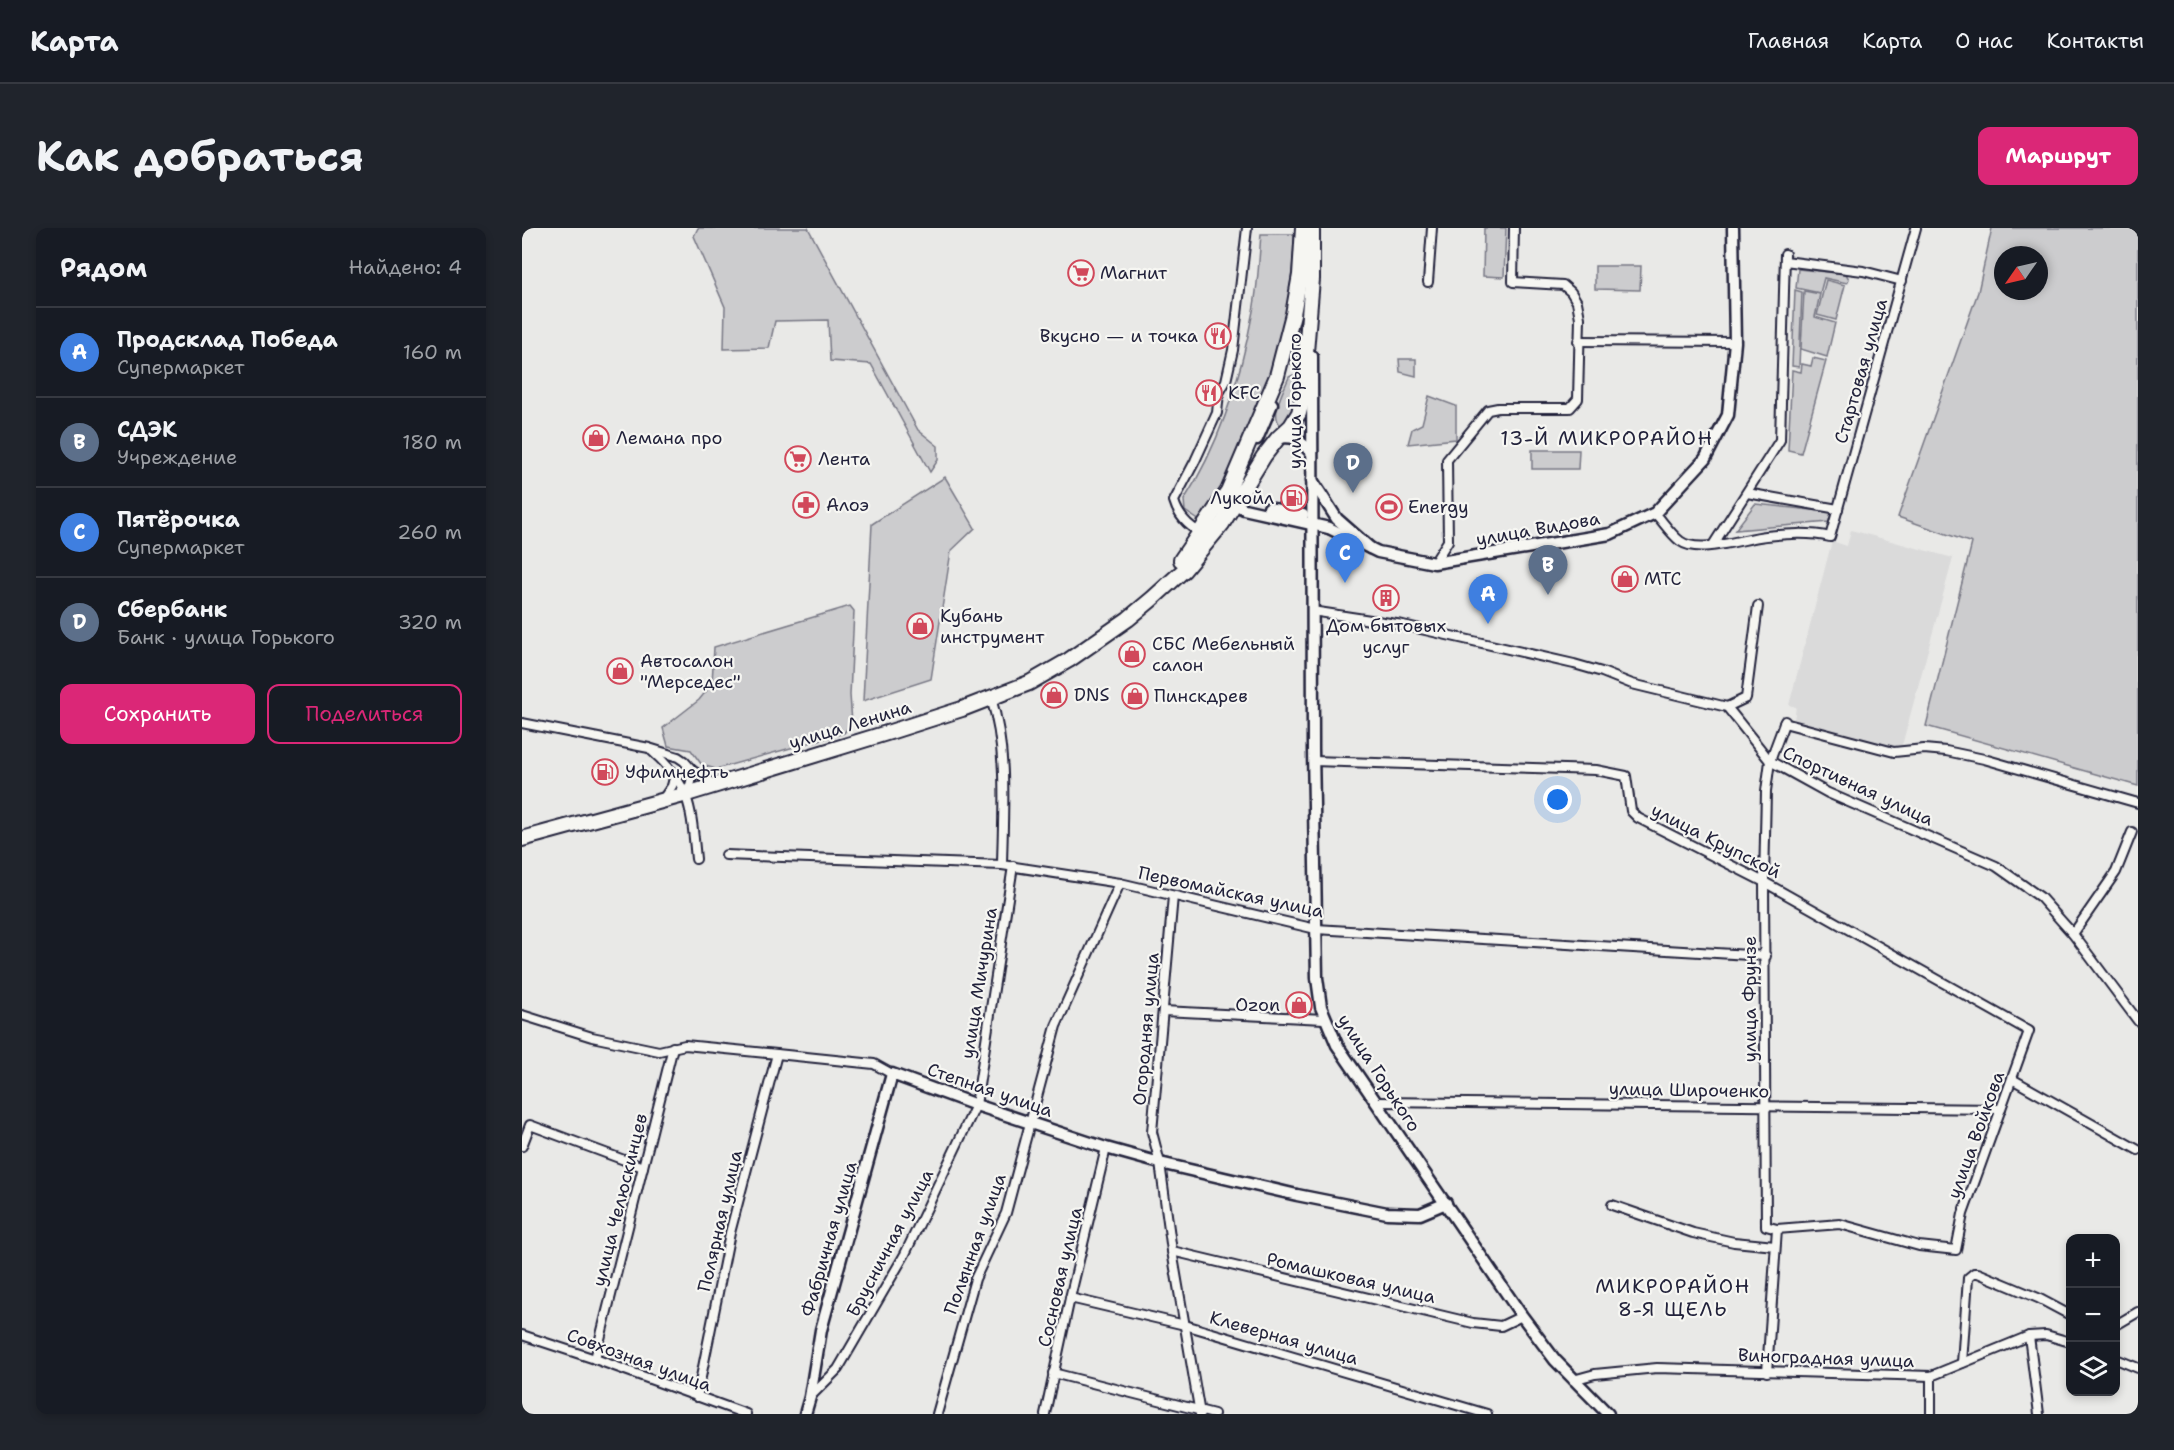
<!DOCTYPE html>
<html lang="ru">
<meta charset="utf-8">
<style>
:root{--surface:#171b24;--page:#20242c;--text:#f1f3f6;--muted:#9ea1a6;--line:#363941;--accent:#db2777}
body{margin:0;font-family:"Shantell Sans",sans-serif;background:var(--page);color:var(--text)}
.controls{position:absolute;right:18px;bottom:18px;display:grid;overflow:hidden;border-radius:12px;box-shadow:0 3px 9px #0003}
.controls button{width:54px;height:54px;display:grid;place-items:center;padding:0;border:0;border-bottom:2px solid var(--line);background:var(--surface);color:var(--text);font:30px sans-serif}
.compass{position:absolute;left:1472px;top:18px;width:54px;height:54px;border-radius:50%;background:var(--surface);box-shadow:0 3px 9px #0003;rotate:236deg}
.you{position:absolute;left:1036px;top:572px;width:21px;height:21px;margin:-15px;border:4px solid #fff;border-radius:50%;background:#1a73e8;box-shadow:0 0 0 9px #1a73e833}
.badge{display:grid;place-items:center;width:39px;height:39px;border-radius:50%;background:var(--accent);color:#fff;font-size:20px;font-weight:700}
.pin{position:absolute;translate:-50% -50px;filter:drop-shadow(0 2px 3px #0008)}
.pin::after{content:'';position:absolute;top:32px;width:21px;height:18px;background:inherit;clip-path:polygon(0 0,100% 0,50% 100%)}
.list{margin:0;padding:0;list-style:none}
h2{display:flex;justify-content:space-between;align-items:center;height:78px;margin:0;padding:0 24px;font-size:26px}
h2 small{font-size:20px;font-weight:400;color:var(--muted)}
.list li{display:grid;grid-template-columns:39px 1fr auto;gap:18px;align-items:center;box-sizing:border-box;height:90px;padding:0 24px;border-top:2px solid var(--line)}
.list b{display:block;font-size:22px;white-space:nowrap}
.list p{margin:0;font-size:20px;white-space:nowrap;color:var(--muted)}
.list em{font-size:20px;font-style:normal;color:var(--muted)}
.actions{display:flex;gap:12px;padding:18px 24px}
.actions a{flex:1;padding:14px 0;border:2px solid var(--accent);border-radius:12px;text-align:center;font-size:21px;color:var(--accent)}
.actions .main{background:var(--accent);color:#fff}
.icon{flex:none;width:33px;height:33px;fill:none;stroke:currentColor;stroke-width:2;stroke-linecap:round;stroke-linejoin:round}
.map{position:relative;flex:none;width:1616px;height:1186px;overflow:hidden;border-radius:12px}
header{display:flex;align-items:center;gap:36px;box-sizing:border-box;height:84px;padding:0 30px;background:var(--surface);border-bottom:2px solid var(--line)}
header strong{font-size:28px}
nav{display:flex;gap:33px;margin-inline-start:auto;font-size:21px}
.intro{display:flex;align-items:center;justify-content:space-between;box-sizing:border-box;height:144px;padding:0 36px}
h1{margin:0;font-size:42px}
.button{padding:15px 27px;border-radius:12px;background:var(--accent);color:#fff;font-size:21px;font-weight:700}
main{display:flex;gap:36px;padding:0 36px}
aside{flex:1;background:var(--surface);border-radius:12px;box-shadow:0 3px 9px #0003}
.map>svg:first-child{display:block}
.built{fill:#dadada}
.green{fill:#ccccce;stroke:#777784;stroke-width:1.5;fill-rule:evenodd}
.lines{fill:none;stroke-linecap:round;stroke-linejoin:round}
.minor-casing{stroke:#22223b;stroke-width:12}
.tertiary-casing{stroke:#22223b;stroke-width:15}
.secondary-casing{stroke:#22223b;stroke-width:15}
.trunk-casing{stroke:#22223b;stroke-width:18}
.minor{stroke:#f6f6f2;stroke-width:8}
.tertiary{stroke:#f6f6f2;stroke-width:10}
.secondary{stroke:#f6f6f2;stroke-width:10}
.trunk{stroke:#f6f6f2;stroke-width:14}
.labels{text-anchor:middle;dominant-baseline:central;stroke-width:4.5;stroke-linejoin:round;paint-order:stroke}
.poi-label{font-size:18px;fill:#22223b;stroke:#f6f6f2;text-anchor:start}
.street-label{font-size:18px;fill:#22223b;stroke:#f6f6f2}
.neighbourhood-label{font-size:20px;letter-spacing:1.5px;fill:#22223b;stroke:#f6f6f2}
</style>
<header>
<strong>Карта</strong>
<nav><a>Главная</a><a>Карта</a><a>О нас</a><a>Контакты</a></nav>
</header>
<div class="intro"><h1>Как добраться</h1><a class="button">Маршрут</a></div>
<main>
<aside>
<h2>Рядом<small>Найдено: 4</small></h2>
<ul class="list">
<li><span class="badge" style="background:#3f7fe0">A</span><div><b>Продсклад Победа</b><p>Супермаркет</p></div><em>160 m</em></li>
<li><span class="badge" style="background:#5c6f8a">B</span><div><b>СДЭК</b><p>Учреждение</p></div><em>180 m</em></li>
<li><span class="badge" style="background:#3f7fe0">C</span><div><b>Пятёрочка</b><p>Супермаркет</p></div><em>260 m</em></li>
<li><span class="badge" style="background:#5c6f8a">D</span><div><b>Сбербанк</b><p>Банк · улица Горького</p></div><em>320 m</em></li>
</ul>
<div class="actions"><a class="main">Сохранить</a><a>Поделиться</a></div>
</aside>
<div class="map">
<svg width="1616" height="1186" viewBox="0 0 1616 1186">
<rect width="100%" height="100%" fill="#e9e9e7"/>
<filter id="ink" filterUnits="userSpaceOnUse"><feTurbulence type="fractalNoise" baseFrequency=".0167" numOctaves="2"/><feDisplacementMap in="SourceGraphic" scale="12" xChannelSelector="R" yChannelSelector="G"/><feConvolveMatrix kernelMatrix="1 2 1 2 8 2 1 2 1" color-interpolation-filters="sRGB"/></filter>
<g filter="url(#ink)">
<polygon class="built" points="1329,302 1431,330 1379,521 1272,492 1274,479 1267,477 1310,313 1325,318"/>
<g class="green">
<polygon points="176,0 286,0 396,202 416,218 416,232 408,244 349,136 308,133 306,92 253,93 247,120 202,121 203,79 172,8"/>
<polygon points="962,0 984,0 982,49 961,48"/>
<path d="M1470,0H1616V558L1404,498L1450,315L1376,289L1456,64ZM1481,27H1517V63H1481Z"/>
<path d="M739,6H772C772,98 729,218 678,293L663,283L662,272C698,216 719,148 731,83C736,58 737,31 739,6Z"/>
<polygon points="1073,38 1119,38 1118,62 1073,61"/>
<polygon points="1276,41 1324,46 1327,51 1325,55 1302,50 1298,65 1274,60"/>
<polygon points="1304,52 1323,57 1314,92 1295,87"/>
<polygon points="1273,62 1280,64 1277,139 1270,138"/>
<polygon points="1282,63 1298,66 1293,89 1313,95 1305,129 1279,121"/>
<polygon points="779,75 781,76 778,136 768,136 775,108"/>
<polygon points="1291,130 1304,133 1279,225 1266,222 1270,142 1279,144 1280,136 1289,138"/>
<polygon points="877,131 894,131 894,148 878,144"/>
<path d="M771,147H775C781,165 771,183 763,197H758C748,185 762,162 767,149Z"/>
<polygon points="907,168 934,178 934,211 886,216 890,201 900,196"/>
<polygon points="1010,222 1057,222 1056,241 1010,241"/>
<polygon points="423,249 453,300 429,323 409,451 341,473 350,296"/>
<polygon points="1233,276 1309,284 1307,294 1213,302"/>
<polygon points="328,378 332,383 328,467 330,495 322,505 194,541 180,537 169,522 146,518 141,500 177,472 190,456 192,419"/>
</g>
<g class="lines">
<g class="minor-casing">
<g id="minor">
<polyline points="1263,33 1341,43 1380,53"/>
<polyline points="906,54 910,0"/>
<polyline points="1056,113 1213,114"/>
<polyline points="1225,265 1316,281"/>
<path d="M1133,285C1141,294 1149,306 1158,313C1177,327 1222,310 1244,308C1265,306 1287,304 1308,309L1394,0"/>
<path d="M679,305C666,298 656,287 652,273L673,233L695,185L697,165L704,153L711,122L725,0"/>
<polyline points="1191,317 1258,212 1263,26"/>
<polyline points="912,335 926,313 925,232 966,182 976,180 1048,180 1056,171 1058,90 1055,74 1049,64 1041,57 991,54 992,0"/>
<polyline points="790,383 881,397 1052,436 1080,444 1110,456 1205,479 1248,533 1306,565 1474,638 1518,669 1551,706 1616,793"/>
<path d="M469,470C486,524 481,581 480,637"/>
<polyline points="1205,479 1224,470 1236,378"/>
<polyline points="0,495 127,520 156,529 162,533 170,542 169,554 165,566"/>
<polyline points="1262,495 1372,524 1402,521 1424,523 1462,531 1616,575"/>
<path d="M130,523C170,558 169,582 174,631"/>
<polyline points="791,533 1074,542 1104,548 1109,583 1116,590 1242,654 1507,803 1441,986 1434,1022 1397,1018 1318,996 1255,1001 1244,998 1242,654 1244,563 1248,533 1263,493"/>
<polyline points="170,542 192,556"/>
<polyline points="141,571 150,558 153,546"/>
<polyline points="204,627 480,637 598,655 794,701 1244,728"/>
<polyline points="651,668 630,904 638,935 650,1023 678,1186"/>
<polyline points="1551,706 1594,644 1610,604"/>
<polyline points="641,783 802,791"/>
<polyline points="0,787 70,809 137,823 163,817 255,826 352,836 370,846"/>
<polyline points="1490,851 1616,922"/>
<polyline points="855,874 1479,881"/>
<polyline points="0,918 8,897 121,939"/>
<polyline points="1090,977 1171,1005 1212,1014 1253,1018"/>
<polyline points="650,1023 951,1095 979,1098 1000,1088"/>
<polyline points="548,1070 663,1097 965,1186"/>
<polyline points="1594,1097 1616,1084"/>
<polyline points="0,1107 73,1131 224,1186"/>
<polyline points="1507,1108 1517,1186"/>
<polyline points="73,1131 151,819"/>
<polyline points="1594,1131 1616,1140"/>
<polyline points="1440,1135 1446,1050 1452,1045 1456,1045 1516,1070 1548,1087"/>
<polyline points="1245,1144 1255,1001"/>
<polyline points="531,1145 692,1186"/>
<polyline points="1409,1148 1409,1186"/>
<polyline points="1051,1152 1073,1146 1135,1140 1409,1148 1507,1108 1524,1107 1548,1114"/>
<polyline points="289,1168 316,1141 383,1026 454,877 491,638"/>
<polyline points="175,1169 208,1005 255,826"/>
<polyline points="415,1186 453,1051 484,985 534,798 598,655"/>
<polyline points="523,1186 548,1070 584,920"/>
</g>
</g>
<g class="tertiary-casing">
<g id="tertiary">
<polyline points="807,300 856,324 912,335 1088,306 1133,285 1183,231 1206,187 1213,114 1211,0"/>
<polyline points="283,1186 288,1169 299,1102 370,846 454,877 584,920 638,935 775,967 865,985 898,986 924,975"/>
</g>
</g>
<g class="secondary-casing">
<g id="secondary">
<polyline points="790,128 791,521 795,750 799,779 815,817 1000,1088 1033,1132 1086,1186"/>
<path d="M756,210C773,207 777,212 789,224"/>
<polyline points="735,211 750,176"/>
<polyline points="790,252 815,291 848,320"/>
<polyline points="711,269 717,278 722,281 807,300"/>
<polyline points="747,280 781,287"/>
</g>
</g>
<g class="trunk-casing">
<g id="trunk">
<polyline points="659,332 706,263 755,148 771,86 778,47 781,0"/>
<polyline points="0,611 165,566 368,504 440,481 507,455 547,432 606,391 630,371 662,342 700,296 742,228 756,210 769,198 777,185 780,173 790,51 790,0"/>
</g>
</g>
<use href="#minor" class="minor"/>
<use href="#tertiary" class="tertiary"/>
<use href="#secondary" class="secondary"/>
<use href="#trunk" class="trunk"/>
</g>
</g>
<defs>
<g id="supermarket-ring" transform="scale(1.35)"><circle r="9.5" fill="#f6f6f2" stroke="#d1495b" stroke-width="1.5"/><path d="M-6-5.5h2.5l.6 2H6L4.5 2H-2.5L-4.4-4H-6ZM-1.5 3.2a1.3 1.3 0 1 0 .1 0ZM3 3.2a1.3 1.3 0 1 0 .1 0Z" fill="#d1495b"/></g>
<g id="restaurant-ring" transform="scale(1.35)"><circle r="9.5" fill="#f6f6f2" stroke="#d1495b" stroke-width="1.5"/><path d="M-5-6h1v4h1v-4h1v4h1v-4h1v5L-1.5 .5V6h-2V.5L-5-1ZM5-6V6H3V1.5H1.5Q1.5-4 5-6Z" fill="#d1495b"/></g>
<g id="shop-ring" transform="scale(1.35)"><circle r="9.5" fill="#f6f6f2" stroke="#d1495b" stroke-width="1.5"/><path d="M-5-2.5h2.3a2.7 3.5 0 0 1 5.4 0H5L5.5 6h-11ZM-1.5-2.5h3a1.5 2.3 0 0 0-3 0Z" fill="#d1495b"/></g>
<g id="fuel-ring" transform="scale(1.35)"><circle r="9.5" fill="#f6f6f2" stroke="#d1495b" stroke-width="1.5"/><path d="M-5.5-6h7V0h2V4h1.3V-2.5L3-4.5l.8-.8L6-3V5H2.5V1h-1V6h-7ZM-4.2-4.7v3.2H.2V-4.7Z" fill="#d1495b"/></g>
<g id="pharmacy-ring" transform="scale(1.35)"><circle r="9.5" fill="#f6f6f2" stroke="#d1495b" stroke-width="1.5"/><path d="M-2-6h4v4h4v4h-4v4h-4v-4h-4v-4h4Z" fill="#d1495b"/></g>
<g id="stadium-ring" transform="scale(1.35)"><circle r="9.5" fill="#f6f6f2" stroke="#d1495b" stroke-width="1.5"/><path d="M0-5a6.5 5 0 1 0 0 10a6.5 5 0 1 0 0-10ZM-3.5-1.8h7v3.6h-7Z" fill="#d1495b"/></g>
<g id="building-ring" transform="scale(1.35)"><circle r="9.5" fill="#f6f6f2" stroke="#d1495b" stroke-width="1.5"/><path d="M-4-6H4V6H1V3H-1V6H-4ZM-2.5-4.3h1.7v1.8h-1.7ZM.8-4.3h1.7v1.8H.8ZM-2.5-1h1.7V.8h-1.7ZM.8-1h1.7V.8H.8Z" fill="#d1495b"/></g>
</defs>
<g fill-rule="evenodd">
<use href="#supermarket-ring" x="559" y="45"/>
<use href="#restaurant-ring" x="696" y="108"/>
<use href="#restaurant-ring" x="687" y="165"/>
<use href="#shop-ring" x="74" y="210"/>
<use href="#supermarket-ring" x="276" y="231"/>
<use href="#fuel-ring" x="772" y="270"/>
<use href="#pharmacy-ring" x="284" y="277"/>
<use href="#stadium-ring" x="867" y="279"/>
<use href="#shop-ring" x="1103" y="351"/>
<use href="#building-ring" x="864" y="370"/>
<use href="#shop-ring" x="398" y="398"/>
<use href="#shop-ring" x="610" y="426"/>
<use href="#shop-ring" x="98" y="443"/>
<use href="#shop-ring" x="532" y="467"/>
<use href="#shop-ring" x="613" y="468"/>
<use href="#fuel-ring" x="83" y="544"/>
<use href="#shop-ring" x="777" y="777"/>
</g>
<g class="labels">
<g class="poi-label">
<text x="578" y="45">Магнит</text>
<text x="676" y="108" text-anchor="end">Вкусно — и точка</text>
<text x="706" y="165">KFC</text>
<text x="94" y="210">Лемана про</text>
<text x="296" y="231">Лента</text>
<text x="752" y="270" text-anchor="end">Лукойл</text>
<text x="304" y="277">Алоэ</text>
<text x="886" y="279">Energy</text>
<text x="1122" y="351">МТС</text>
<text x="418" y="388">Кубань<tspan x="418" dy="21">инструмент</tspan></text>
<text x="864" y="398" text-anchor="middle">Дом бытовых<tspan x="864" dy="21">услуг</tspan></text>
<text x="630" y="416">СБС Мебельный<tspan x="630" dy="21">салон</tspan></text>
<text x="118" y="433">Автосалон<tspan x="118" dy="21">"Мерседес"</tspan></text>
<text x="552" y="467">DNS</text>
<text x="632" y="468">Пинскдрев</text>
<text x="103" y="544">Уфимнефть</text>
<text x="758" y="777" text-anchor="end">Ozon</text>
</g>
<g class="street-label">
<text transform="translate(1339 143) rotate(-74)">Стартовая улица</text>
<text transform="translate(773 173) rotate(-90)">улица Горького</text>
<text transform="translate(1016 301) rotate(-10)">улица Видова</text>
<text transform="translate(328 497) rotate(-17)">улица Ленина</text>
<text transform="translate(1336 558) rotate(25)">Спортивная улица</text>
<text transform="translate(1194 613) rotate(27)">улица Крупской</text>
<text transform="translate(709 664) rotate(12)">Первомайская улица</text>
<text transform="translate(457 755) rotate(-81)">улица Мичурина</text>
<text transform="translate(1228 771) rotate(-90)">улица Фрунзе</text>
<text transform="translate(624 801) rotate(-85)">Огородняя улица</text>
<text transform="translate(857 845) rotate(57)">улица Горького</text>
<text transform="translate(468 862) rotate(19)">Степная улица</text>
<text transform="translate(1167 862) rotate(1)">улица Широченко</text>
<text transform="translate(1454 907) rotate(-70)">улица Войкова</text>
<text transform="translate(98 972) rotate(-76)">улица Челюскинцев</text>
<text transform="translate(198 993) rotate(-77)">Полярная улица</text>
<text transform="translate(307 1011) rotate(-74)">Фабричная улица</text>
<text transform="translate(368 1015) rotate(-62)">Брусничная улица</text>
<text transform="translate(453 1016) rotate(-70)">Полынная улица</text>
<text transform="translate(538 1049) rotate(-77)">Сосновая улица</text>
<text transform="translate(829 1050) rotate(13)">Ромашковая улица</text>
<text transform="translate(762 1110) rotate(16)">Клеверная улица</text>
<text transform="translate(1304 1130) rotate(2)">Виноградная улица</text>
<text transform="translate(117 1132) rotate(20)">Совхозная улица</text>
</g>
<g class="neighbourhood-label">
<text x="1085" y="210">13-Й МИКРОРАЙОН</text>
<text x="1151" y="1058">МИКРОРАЙОН<tspan x="1151" dy="23">8-Я ЩЕЛЬ</tspan></text>
</g>
</g>
</svg>
<div class="controls">
<button>+</button>
<button>−</button>
<button><svg class="icon" aria-label="layers" viewBox="0 0 24 24"><path d="M12 4l9 5-9 5-9-5zM3 14l9 5 9-5"/></svg></button>
</div>
<svg class="compass" viewBox="-18 -18 36 36"><path d="M0-13l5 13h-10z" fill="#e53935"/><path d="M0 13l5-13h-10z" fill="#9ea1a6"/></svg>
<div class="you"></div>
<div class="pin badge" style="left:966px;top:396px;background:#3f7fe0">A</div>
<div class="pin badge" style="left:1026px;top:367px;background:#5c6f8a">B</div>
<div class="pin badge" style="left:823px;top:355px;background:#3f7fe0">C</div>
<div class="pin badge" style="left:831px;top:265px;background:#5c6f8a">D</div>
</div>
</main>
